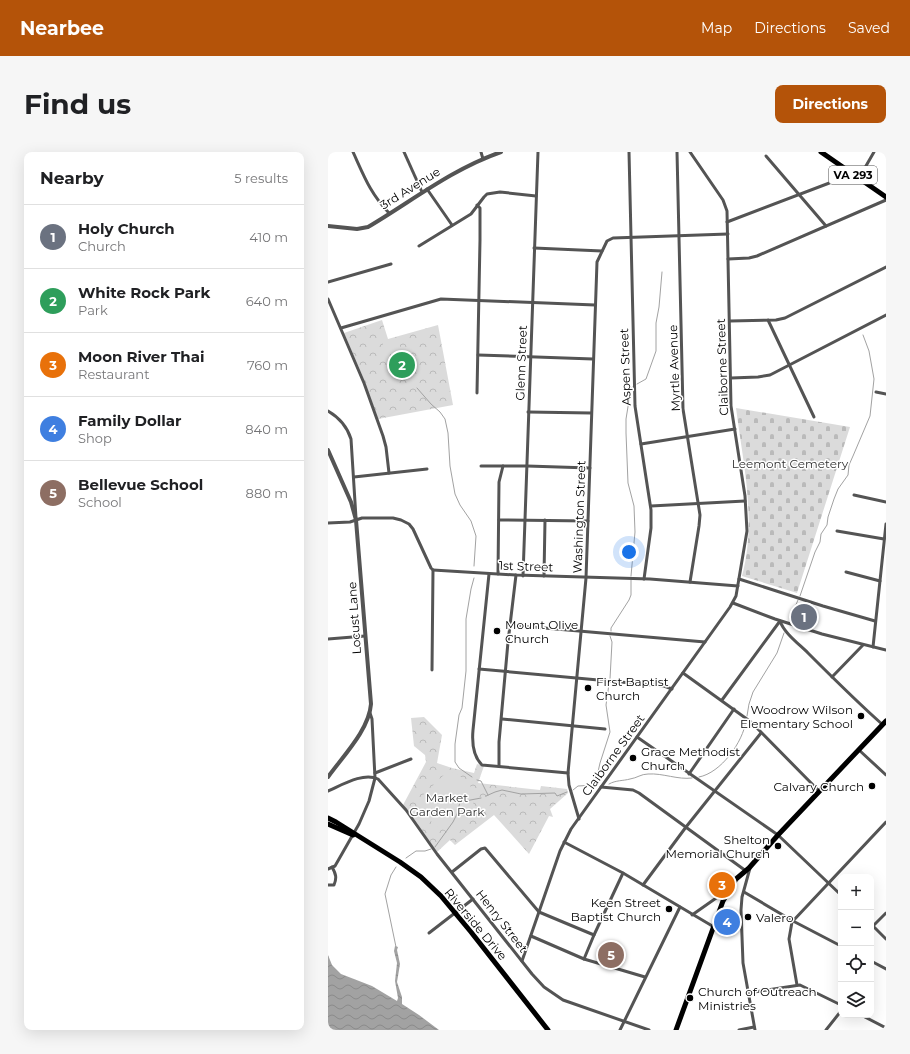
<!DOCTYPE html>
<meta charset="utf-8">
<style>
:root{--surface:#fff;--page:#f6f6f6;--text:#202124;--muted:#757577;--line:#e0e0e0;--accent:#b45309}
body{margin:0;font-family:Montserrat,sans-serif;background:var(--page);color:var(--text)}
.controls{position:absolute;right:12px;bottom:12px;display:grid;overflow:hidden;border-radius:8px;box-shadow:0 4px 16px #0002}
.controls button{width:36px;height:36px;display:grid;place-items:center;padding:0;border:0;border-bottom:1px solid var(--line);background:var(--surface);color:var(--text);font:20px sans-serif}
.you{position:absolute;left:301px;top:400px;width:14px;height:14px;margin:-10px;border:3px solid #fff;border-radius:50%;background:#1a73e8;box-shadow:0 0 0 6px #1a73e833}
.badge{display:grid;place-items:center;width:26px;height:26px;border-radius:50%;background:var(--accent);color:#fff;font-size:13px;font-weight:700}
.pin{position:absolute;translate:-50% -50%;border:2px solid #fff;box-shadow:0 1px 4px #0006}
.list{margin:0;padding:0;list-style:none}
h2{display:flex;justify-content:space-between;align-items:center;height:52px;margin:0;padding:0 16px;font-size:17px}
h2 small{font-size:13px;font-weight:400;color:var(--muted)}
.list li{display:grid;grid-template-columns:26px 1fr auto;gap:12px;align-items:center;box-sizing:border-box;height:64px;padding:0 16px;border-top:1px solid var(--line)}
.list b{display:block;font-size:15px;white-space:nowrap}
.list p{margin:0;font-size:13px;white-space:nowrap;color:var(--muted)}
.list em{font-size:13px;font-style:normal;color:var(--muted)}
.icon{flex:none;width:22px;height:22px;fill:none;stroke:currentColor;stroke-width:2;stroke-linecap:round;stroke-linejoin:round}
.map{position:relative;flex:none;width:558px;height:878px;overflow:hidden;border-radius:8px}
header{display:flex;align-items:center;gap:24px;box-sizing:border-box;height:56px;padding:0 20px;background:var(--accent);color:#fff}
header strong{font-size:19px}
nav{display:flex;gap:22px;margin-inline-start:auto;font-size:14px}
.intro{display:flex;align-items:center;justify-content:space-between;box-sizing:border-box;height:96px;padding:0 24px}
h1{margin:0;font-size:28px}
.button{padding:10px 18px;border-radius:8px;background:var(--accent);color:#fff;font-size:14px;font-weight:700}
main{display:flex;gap:24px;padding:0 24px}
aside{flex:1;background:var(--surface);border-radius:8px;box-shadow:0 4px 16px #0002}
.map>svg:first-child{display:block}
.forest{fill:url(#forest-crowns)}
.cemetery{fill:url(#cemetery-stones)}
.garden{fill:#dbdbdb}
.water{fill:url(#water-waves)}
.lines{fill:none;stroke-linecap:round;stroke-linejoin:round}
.stream{stroke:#a2a2a2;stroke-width:1}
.minor{stroke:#545454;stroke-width:3}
.tertiary{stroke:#545454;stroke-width:4}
.primary{stroke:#000;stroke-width:5}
.poi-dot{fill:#000;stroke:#fff;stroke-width:1.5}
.labels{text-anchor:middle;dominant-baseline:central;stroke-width:3;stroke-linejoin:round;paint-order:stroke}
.shield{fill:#fff;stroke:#4c4c4c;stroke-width:1}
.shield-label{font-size:11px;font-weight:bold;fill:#000}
.street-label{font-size:12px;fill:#000;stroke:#fff}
.park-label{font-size:12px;fill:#323232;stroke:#fff}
.poi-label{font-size:12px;fill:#000;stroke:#fff;text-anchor:start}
</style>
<header>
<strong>Nearbee</strong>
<nav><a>Map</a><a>Directions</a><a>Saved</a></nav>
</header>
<div class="intro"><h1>Find us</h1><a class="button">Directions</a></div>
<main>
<aside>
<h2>Nearby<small>5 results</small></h2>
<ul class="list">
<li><span class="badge" style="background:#6b7280">1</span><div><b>Holy Church</b><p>Church</p></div><em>410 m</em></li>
<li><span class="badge" style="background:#2e9e5b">2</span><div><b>White Rock Park</b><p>Park</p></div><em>640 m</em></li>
<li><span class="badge" style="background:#e8710a">3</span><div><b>Moon River Thai</b><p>Restaurant</p></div><em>760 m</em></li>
<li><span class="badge" style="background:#3f7fe0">4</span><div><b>Family Dollar</b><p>Shop</p></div><em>840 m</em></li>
<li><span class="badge" style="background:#8d6e63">5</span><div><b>Bellevue School</b><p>School</p></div><em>880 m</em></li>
</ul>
</aside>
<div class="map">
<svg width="558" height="878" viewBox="0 0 558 878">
<defs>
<pattern id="forest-crowns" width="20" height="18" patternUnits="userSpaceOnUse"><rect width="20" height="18" fill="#dbdbdb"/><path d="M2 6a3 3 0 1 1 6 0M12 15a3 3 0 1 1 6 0" fill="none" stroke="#bababa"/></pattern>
<pattern id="cemetery-stones" width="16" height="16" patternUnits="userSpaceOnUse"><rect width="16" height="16" fill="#dbdbdb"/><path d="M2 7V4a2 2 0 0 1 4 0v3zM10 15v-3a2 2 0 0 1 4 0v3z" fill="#bababa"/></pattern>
<pattern id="water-waves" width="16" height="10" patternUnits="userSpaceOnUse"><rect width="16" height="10" fill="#a2a2a2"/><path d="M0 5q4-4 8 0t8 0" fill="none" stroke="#8a8a8a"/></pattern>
</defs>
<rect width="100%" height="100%" fill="#fff"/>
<g class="forest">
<polygon points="54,168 60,187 110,173 125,253 50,267 35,225 16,181"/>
<polygon points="96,565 114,583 109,611 124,616 146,621 149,612 156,614 150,631 212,638 213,634 239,637 240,641 222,657 225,665 221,664 201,702 166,663 127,693 122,688 109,700 75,653 98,610 97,603 86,594 83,566"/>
</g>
<path class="cemetery" d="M408,256L522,275L469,441L414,424C429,369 415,311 408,256Z"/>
<g class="garden">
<rect x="55" y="191" width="17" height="11"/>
<path d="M120,619C137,624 153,638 143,658C138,667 130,675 125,683C116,678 89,663 89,652C89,649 92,647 94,644Z"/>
</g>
<polygon class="water" points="67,794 70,795 69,798 72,812 69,830 74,845 74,852 91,863 111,878 0,878 0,803 4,813 13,822 44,834 69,849 70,846 67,829 69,811 66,799"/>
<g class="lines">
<g class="stream">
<polyline points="309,232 318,227 328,199 328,171 331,155 334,120"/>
<polyline points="89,236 103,252 112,260 117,267 120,281 122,314 127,342 132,353 143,369 148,384 146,414"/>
<polyline points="303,424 307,380 306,354 300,331 298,281 298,267 303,236 304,235"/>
<polyline points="472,444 487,400 492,390 493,382 499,373 500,365 506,347 510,337 520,323 521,313 525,304 542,264 546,227 541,199 535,183"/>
<polyline points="462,467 470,448"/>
<polyline points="283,479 283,476 301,448 303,443 303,428"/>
<polyline points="282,527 284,490 282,484"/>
<polyline points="419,564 421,552 425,540 449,501 456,481"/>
<polyline points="144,625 131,616 127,610 127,592 131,563 134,556 138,519 138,467 143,437 146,426"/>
<path d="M371,625C393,621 415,590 418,569"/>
<polyline points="149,628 153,629 160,643"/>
<path d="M281,632C288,628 295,629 302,627C309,626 313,622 320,622C335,621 350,628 364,626"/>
<polyline points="245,638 250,634 267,633 272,611 282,580 278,553 281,532"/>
<polyline points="158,644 167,640 174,638 193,642 227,641 229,644 239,640"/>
<polyline points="107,695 125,670 129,662 132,650 153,646"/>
<polyline points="78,706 88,699 97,699 103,697"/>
<polyline points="68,795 57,742 63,723 68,715"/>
</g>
<g class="minor">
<path d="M25,0C36,24 42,41 61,61"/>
<polyline points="76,0 94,40"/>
<polyline points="153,0 155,7"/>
<polyline points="301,0 307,254 323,358 323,376 316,427"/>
<polyline points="349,0 355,257 372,363 371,374 362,430"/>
<polyline points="438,4 498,74"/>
<polyline points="531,26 546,0"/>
<polyline points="99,37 124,73"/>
<polyline points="399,70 525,22"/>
<polyline points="91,94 143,62 156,45 159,42 172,40 208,44"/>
<polyline points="206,96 274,99"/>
<polyline points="400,107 421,106 429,104 558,48"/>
<polyline points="0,130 63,112"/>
<polyline points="0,147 36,231 55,284 58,295 61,321"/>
<polyline points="440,168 486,265"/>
<polyline points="402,169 448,168 457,166 558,115"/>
<polyline points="13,176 113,147 267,153"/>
<polyline points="150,203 265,207"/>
<polyline points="403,226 430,225 442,223 558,163"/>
<polyline points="548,240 558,242"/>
<polyline points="149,241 152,88 152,56 149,53"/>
<path d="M0,259C12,266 19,274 23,287L28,366"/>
<polyline points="200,260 263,261"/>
<polyline points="313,292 407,277"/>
<polyline points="153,314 199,314 262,316"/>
<polyline points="26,325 99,317"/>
<polyline points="526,343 558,350"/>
<polyline points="323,354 417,349"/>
<polyline points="171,368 260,369"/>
<polyline points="0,371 22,370 34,366 65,366 73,368 81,372 85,377 103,416 105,418 104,518"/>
<polyline points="509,379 556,387"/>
<polyline points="105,418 188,423 322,427 410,434"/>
<polyline points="518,420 552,429"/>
<path d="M161,422L145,578C144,589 145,604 154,613L240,621"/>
<polyline points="170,422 171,330 175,314"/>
<polyline points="195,424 210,0"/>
<polyline points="216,424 217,368"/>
<polyline points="411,427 495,454 547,469"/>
<polyline points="405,451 447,467 494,482 558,498"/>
<polyline points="182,473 377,490"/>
<polyline points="0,487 37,484"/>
<polyline points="545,495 558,372"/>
<polyline points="151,517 336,534 344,537"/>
<polyline points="355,521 423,570 491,639"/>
<polyline points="504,525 535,493"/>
<path d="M394,548L452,469C456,481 471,492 480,501C505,526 529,550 555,573"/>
<polyline points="174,567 277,577"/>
<polyline points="309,585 450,683 513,743"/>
<polyline points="531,598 558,623"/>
<polyline points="171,614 171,590 180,490 188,423"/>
<polyline points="47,621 83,607"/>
<polyline points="361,622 406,557"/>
<polyline points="273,635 305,638 311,641 418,719"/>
<path d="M0,639C14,633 35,620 50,627L78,658L109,702L204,822L216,835L235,848L321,878"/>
<polyline points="251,667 241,633 240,621 258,426 269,110 279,89 285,86 400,82"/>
<polyline points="236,690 295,721 386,775"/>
<polyline points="422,716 414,745 413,758 415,811 427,878"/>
<polyline points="0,717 7,714 31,672 41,649 47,626 44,567 42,561"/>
<polyline points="124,720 153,697 157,696 211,760 266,783"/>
<path d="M0,733H6C9,726 8,722 4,715"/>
<polyline points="315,733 358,675 433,581"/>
<polyline points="416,740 465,769 513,794"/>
<polyline points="364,763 401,737"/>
<polyline points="543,772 558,787"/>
<polyline points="543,776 558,761"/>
<polyline points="101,781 145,747"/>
<polyline points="203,784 256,807 317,825"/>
<polyline points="256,807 266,783 295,721"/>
<polyline points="194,809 232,699 243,677 402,455 408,444 419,379 417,344 403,254 399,59 395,48 362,0"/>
<polyline points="543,809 558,817"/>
<polyline points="469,833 461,787 464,770 558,670"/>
<polyline points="420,841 472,833 513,853"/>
<polyline points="533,863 558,876"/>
<polyline points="292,878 352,755"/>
<polyline points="411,878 426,875"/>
<polyline points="498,878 513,859"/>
</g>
<g class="tertiary">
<path d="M0,74L29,77L40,75C84,49 124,17 173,0"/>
<path d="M0,298L23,350L28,368L43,552C41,578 15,604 0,625"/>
</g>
<g class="primary">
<polyline points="493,0 558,45"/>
<polyline points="0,666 8,670 72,710 93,725 113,744 143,780 220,878"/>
<polyline points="0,672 25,683"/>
<polyline points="348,878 395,749 408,727 421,716 450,683 558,569"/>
</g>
</g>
<g class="poi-dot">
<circle cx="169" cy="479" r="4"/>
<circle cx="260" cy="536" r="4"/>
<circle cx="533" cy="564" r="4"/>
<circle cx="305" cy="606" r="4"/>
<circle cx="544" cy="634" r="4"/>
<circle cx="450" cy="694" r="4"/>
<circle cx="341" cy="757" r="4"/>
<circle cx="420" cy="765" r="4"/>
<circle cx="362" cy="846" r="4"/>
</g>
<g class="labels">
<rect class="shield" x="501" y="14" width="48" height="18" rx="3"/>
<g class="shield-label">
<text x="525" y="23">VA 293</text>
</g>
<g class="street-label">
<text transform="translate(82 36) rotate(-32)">3rd Avenue</text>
<text transform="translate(193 211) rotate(-88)">Glenn Street</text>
<text transform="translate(297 215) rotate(-92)">Aspen Street</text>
<text transform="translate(394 215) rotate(-92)">Claiborne Street</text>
<text transform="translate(346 216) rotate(-92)">Myrtle Avenue</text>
<text transform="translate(251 365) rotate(-88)">Washington Street</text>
<text transform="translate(198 414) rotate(2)">1st Street</text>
<text transform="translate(26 466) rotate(-94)">Locust Lane</text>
<text transform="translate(285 603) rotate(-54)">Claiborne Street</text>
<text transform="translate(174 769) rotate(52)">Henry Street</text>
<text transform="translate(148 772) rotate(50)">Riverside Drive</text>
</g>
<g class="park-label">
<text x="462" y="311">Leemont Cemetery</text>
<text x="119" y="645">Market<tspan x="119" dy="14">Garden Park</tspan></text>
</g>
<g class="poi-label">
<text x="177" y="472">Mount Olive<tspan x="177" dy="14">Church</tspan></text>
<text x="268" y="529">First Baptist<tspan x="268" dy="14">Church</tspan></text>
<text x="525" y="557" text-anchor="end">Woodrow Wilson<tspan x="525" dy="14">Elementary School</tspan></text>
<text x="313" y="599">Grace Methodist<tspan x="313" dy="14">Church</tspan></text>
<text x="536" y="634" text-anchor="end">Calvary Church</text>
<text x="442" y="687" text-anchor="end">Shelton<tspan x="442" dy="14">Memorial Church</tspan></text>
<text x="333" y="750" text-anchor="end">Keen Street<tspan x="333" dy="14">Baptist Church</tspan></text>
<text x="428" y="765">Valero</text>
<text x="370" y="839">Church of Outreach<tspan x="370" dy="14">Ministries</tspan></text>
</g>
</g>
</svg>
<div class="controls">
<button>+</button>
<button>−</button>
<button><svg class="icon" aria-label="locate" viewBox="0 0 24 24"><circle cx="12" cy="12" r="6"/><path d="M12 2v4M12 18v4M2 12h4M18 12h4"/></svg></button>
<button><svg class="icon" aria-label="layers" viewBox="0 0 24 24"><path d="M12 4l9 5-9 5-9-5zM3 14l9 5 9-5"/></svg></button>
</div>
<div class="you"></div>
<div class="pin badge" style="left:476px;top:465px;background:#6b7280">1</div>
<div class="pin badge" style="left:74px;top:213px;background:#2e9e5b">2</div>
<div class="pin badge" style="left:394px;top:733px;background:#e8710a">3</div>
<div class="pin badge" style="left:399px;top:770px;background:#3f7fe0">4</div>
<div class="pin badge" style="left:283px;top:803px;background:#8d6e63">5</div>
</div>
</main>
